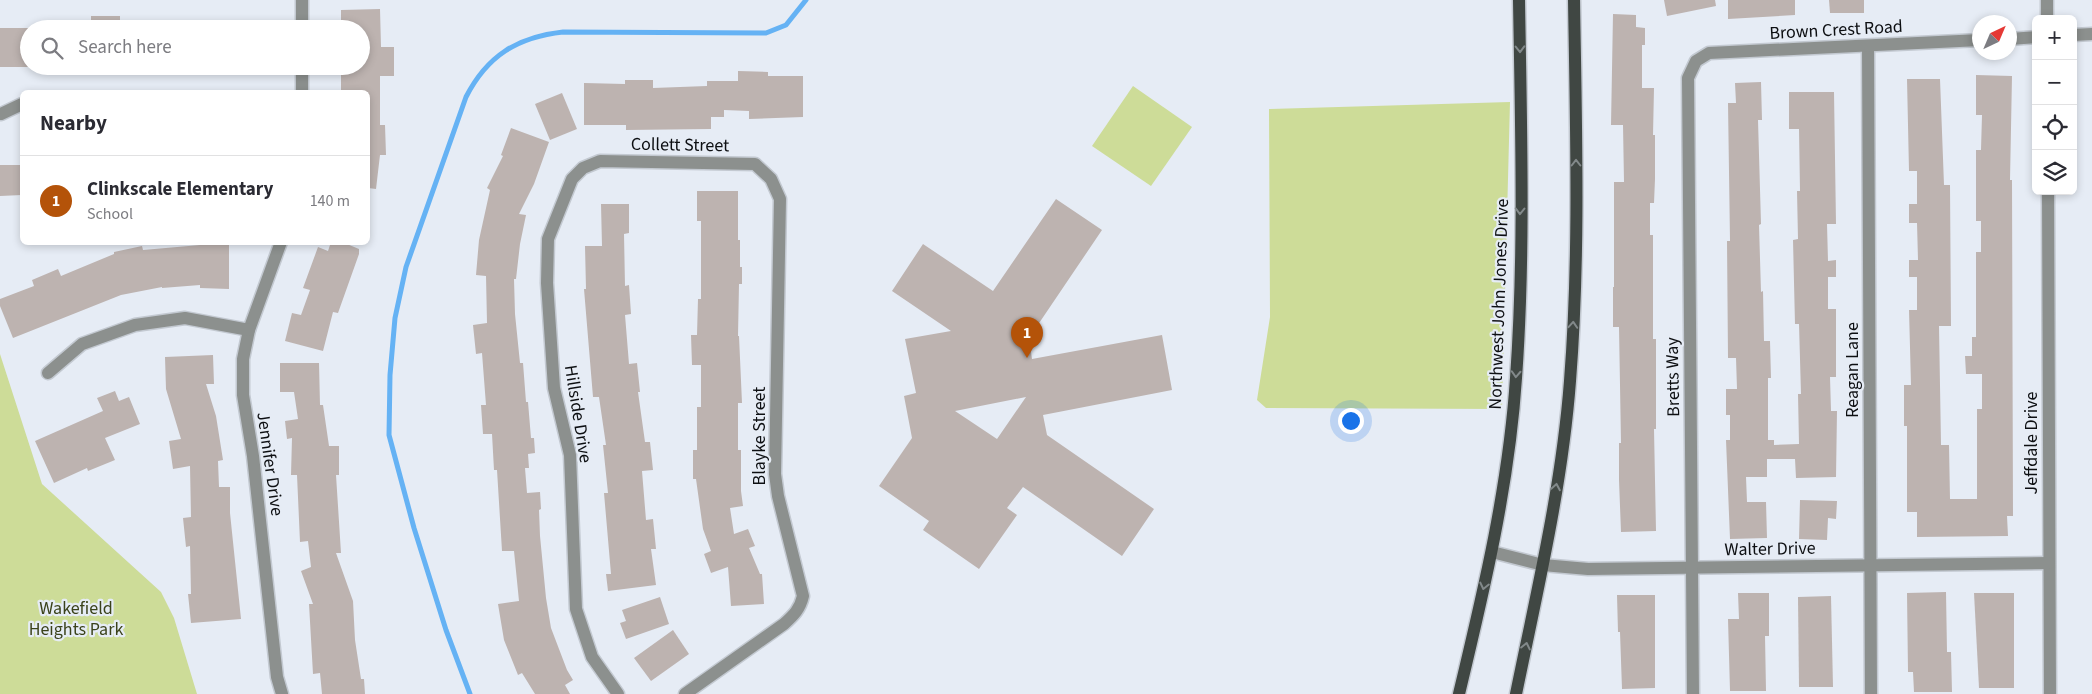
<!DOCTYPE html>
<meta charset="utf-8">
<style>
:root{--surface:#fff;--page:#f7f7f7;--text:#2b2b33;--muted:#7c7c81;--line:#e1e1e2;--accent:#b45309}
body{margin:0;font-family:"Source Sans 3",sans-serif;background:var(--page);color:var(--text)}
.controls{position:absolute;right:15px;top:15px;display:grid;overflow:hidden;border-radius:8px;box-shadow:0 2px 8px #0003}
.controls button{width:45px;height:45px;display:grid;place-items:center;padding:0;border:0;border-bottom:1px solid var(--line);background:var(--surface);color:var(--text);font:25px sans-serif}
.compass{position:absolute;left:1972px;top:15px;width:45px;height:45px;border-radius:50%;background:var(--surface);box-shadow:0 2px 8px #0003;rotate:44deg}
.you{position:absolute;left:1350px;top:420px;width:18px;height:18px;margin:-12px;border:4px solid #fff;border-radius:50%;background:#1a73e8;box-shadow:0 0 0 8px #1a73e833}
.badge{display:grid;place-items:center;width:32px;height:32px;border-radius:50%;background:var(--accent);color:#fff;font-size:16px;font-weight:700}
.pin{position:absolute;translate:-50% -41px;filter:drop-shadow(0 1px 2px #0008)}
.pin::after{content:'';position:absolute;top:26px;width:18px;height:15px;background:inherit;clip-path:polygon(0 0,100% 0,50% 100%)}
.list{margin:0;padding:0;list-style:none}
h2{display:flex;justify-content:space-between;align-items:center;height:65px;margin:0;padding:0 20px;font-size:21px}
h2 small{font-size:16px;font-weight:400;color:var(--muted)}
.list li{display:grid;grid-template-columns:32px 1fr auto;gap:15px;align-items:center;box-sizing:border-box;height:90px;padding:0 20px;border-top:1px solid var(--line)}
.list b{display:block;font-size:19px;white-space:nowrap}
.list p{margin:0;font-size:16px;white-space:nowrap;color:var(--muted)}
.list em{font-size:16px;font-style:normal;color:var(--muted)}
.icon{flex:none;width:28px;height:28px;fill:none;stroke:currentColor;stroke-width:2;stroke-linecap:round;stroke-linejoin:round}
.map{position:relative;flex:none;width:2092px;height:694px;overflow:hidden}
.search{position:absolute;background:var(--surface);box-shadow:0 2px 8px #0003;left:20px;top:20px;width:350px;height:55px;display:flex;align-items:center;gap:12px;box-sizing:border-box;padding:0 18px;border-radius:28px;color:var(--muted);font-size:19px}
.panel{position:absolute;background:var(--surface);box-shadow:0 2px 8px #0003;left:20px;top:90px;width:350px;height:155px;border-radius:8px}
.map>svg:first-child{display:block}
.green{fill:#cddc98}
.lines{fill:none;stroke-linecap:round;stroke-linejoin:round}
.stream{stroke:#65b2f4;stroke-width:5}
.building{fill:#bdb3b0;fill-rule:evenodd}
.minor-casing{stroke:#c3c9d1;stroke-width:15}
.major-casing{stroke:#c3c9d1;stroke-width:15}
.minor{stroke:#8c908e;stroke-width:12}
.major{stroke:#404743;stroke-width:12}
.oneway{stroke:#82898a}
.labels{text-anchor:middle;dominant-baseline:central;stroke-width:4.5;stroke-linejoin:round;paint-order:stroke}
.street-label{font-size:18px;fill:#0d0f12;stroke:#e6ecf5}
.park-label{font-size:18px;fill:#3a421a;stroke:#e6ecf5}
</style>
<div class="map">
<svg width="2092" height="694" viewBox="0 0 2092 694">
<rect width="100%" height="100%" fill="#e6ecf5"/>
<g class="green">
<polygon points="1133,86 1192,127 1151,186 1092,146"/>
<polygon points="1510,102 1502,409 1266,408 1257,400 1270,317 1269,109"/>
<polygon points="0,354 42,484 161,592 174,618 197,694 0,694"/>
</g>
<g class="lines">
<path class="stream" d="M470,694L446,630L414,528L389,435L390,375L395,318L406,267L466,97C487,56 517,37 563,32L766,33L786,25L806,0"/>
</g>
<g class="building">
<polygon points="1664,0 1715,0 1716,6 1667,16"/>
<polygon points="1728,0 1795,0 1795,15 1728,19"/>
<polygon points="1829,0 1864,0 1864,13 1830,13"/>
<polygon points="380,9 381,47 394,47 394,76 380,76 380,125 385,125 386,155 380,155 376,189 368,188 368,92 341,92 341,66 361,66 361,29 341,29 341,10"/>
<polygon points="1613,14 1636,15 1636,27 1645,28 1645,45 1642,45 1642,88 1654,88 1653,135 1655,135 1655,179 1654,203 1650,203 1650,235 1653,235 1653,339 1656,339 1656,429 1654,429 1656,531 1621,532 1619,480 1619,443 1621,443 1619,327 1613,327 1613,287 1614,287 1614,182 1624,182 1623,125 1611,125"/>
<rect x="91" y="16" width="29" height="13"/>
<rect x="0" y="28" width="29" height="39"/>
<polygon points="738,71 768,72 768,76 803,76 803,117 749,119 749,111 724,110 724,117 711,117 711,129 626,130 626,125 584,125 584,83 625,84 625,80 653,80 653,88 707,86 707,81 738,81"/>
<polygon points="1976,75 2012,76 2010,180 2012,180 2013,516 2007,516 2008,536 1917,537 1917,512 1907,512 1907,426 1904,426 1904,385 1911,385 1909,310 1917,310 1917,277 1909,277 1909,260 1918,260 1917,223 1909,223 1909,204 1917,204 1917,171 1909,171 1907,79 1940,79 1944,185 1950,185 1951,326 1939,326 1941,445 1949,445 1950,499 1977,499 1977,409 1982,409 1982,374 1966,374 1965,356 1972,356 1972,337 1976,337 1976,252 1981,252 1981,221 1976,221 1976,150 1981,150 1982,115 1976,115"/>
<polygon points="1761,82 1762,120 1758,120 1761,224 1759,225 1761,292 1763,291 1764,341 1770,341 1771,378 1768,378 1768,440 1774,440 1774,445 1799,444 1798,394 1801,394 1799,324 1795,324 1793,240 1798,239 1797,191 1800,191 1799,129 1789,129 1789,92 1834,92 1836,224 1827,224 1828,261 1836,260 1836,277 1828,277 1828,309 1836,309 1836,377 1830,377 1831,411 1837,411 1836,477 1796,478 1795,459 1767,459 1767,477 1746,477 1747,502 1766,502 1767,538 1730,539 1726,440 1730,440 1730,415 1726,415 1726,389 1737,389 1736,358 1728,358 1727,241 1730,241 1728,103 1736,103 1735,83"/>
<polygon points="562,93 577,129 550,140 535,104"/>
<polygon points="511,128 549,142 534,184 519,214 526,215 520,244 516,279 514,279 515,314 520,363 523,363 526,402 528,402 531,438 534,438 535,453 528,454 529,468 525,468 527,493 540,492 541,509 539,510 540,536 546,598 551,628 567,670 573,680 565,685 570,694 535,694 522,673 518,675 504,640 498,604 519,601 514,551 502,551 497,470 494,470 492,434 483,434 481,405 486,405 482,353 476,354 473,325 487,323 486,276 476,275 479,240 490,190 487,188 503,156 501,155"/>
<polygon points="0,165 22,165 22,195 0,196"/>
<polygon points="697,191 738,191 738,240 740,240 740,267 742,267 742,284 739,284 738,336 739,336 742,403 738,403 738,450 741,450 741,491 743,506 730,508 734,534 748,529 755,546 749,548 760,574 762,574 764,604 731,606 728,567 711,573 704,554 711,551 703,529 696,479 693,479 693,450 697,450 697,407 701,407 701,365 692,365 691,335 697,335 698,299 701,299 701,221 697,221"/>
<path d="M1056,199L1102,230L1029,338L1032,359L1162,335L1172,390L1043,415L1047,435L1154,509L1122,556L1023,487L1007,508L1017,515L979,569L923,530L929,521L879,486L912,438L904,396L916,393L905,339L951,331L892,291L923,244L993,291ZM1026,397L997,439L955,411Z"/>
<polygon points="601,204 629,204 629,233 624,234 625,286 629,285 631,314 625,315 629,364 637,363 640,392 638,392 645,442 650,442 653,470 642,471 646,520 653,519 656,549 651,549 656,585 608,591 606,574 611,574 604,493 608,493 603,445 606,445 599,397 593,397 584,289 586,289 585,246 602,246"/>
<polygon points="200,242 229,242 229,289 200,288 200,285 162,288 162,287 121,295 13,338 0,306 0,299 34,286 32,280 58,269 61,276 114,254 114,252 142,246 143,250 200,245"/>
<polygon points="331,242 342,242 359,249 359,254 338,313 333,312 323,351 285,341 292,313 301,315 310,290 303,288 318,247 328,251"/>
<polygon points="213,355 214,384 206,384 216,416 223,460 218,461 219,487 230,487 230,513 241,619 191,623 188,594 191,594 190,546 186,547 183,518 191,517 190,466 173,469 169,441 181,439 166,389 165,357"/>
<polygon points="280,363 319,363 320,405 323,405 329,446 339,446 339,475 336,475 341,553 336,553 353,601 355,640 361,679 364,679 365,694 322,694 320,673 313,674 309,604 313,604 301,571 311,567 308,541 300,542 297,475 291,475 292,438 287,439 285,421 298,419 294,392 280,392"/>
<polygon points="115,391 119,401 129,397 140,424 105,438 115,460 88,471 87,468 54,483 35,441 103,411 97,398"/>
<polygon points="1800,500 1837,501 1836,519 1828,518 1827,540 1799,539"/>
<polygon points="1946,592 1947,652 1951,652 1952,692 1914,692 1913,672 1908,672 1907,593"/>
<polygon points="1738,593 1769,593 1769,636 1765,636 1766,691 1730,691 1728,619 1739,619"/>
<polygon points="1974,593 2014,593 2014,688 1979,688"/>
<polygon points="1617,595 1655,595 1655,688 1622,689 1620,632 1618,632"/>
<polygon points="1831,596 1833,687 1799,687 1798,597"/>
<polygon points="660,597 669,624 626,639 620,623 626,621 622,610"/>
<polygon points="673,630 689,654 651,681 634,658"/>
</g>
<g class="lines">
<g class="minor-casing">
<g id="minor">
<polyline points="2047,0 2047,19"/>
<polyline points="302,29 302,0"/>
<polyline points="2073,35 2092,34"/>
<polyline points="2010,39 2036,37"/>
<polyline points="1868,46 1871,694"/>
<polyline points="302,92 302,66"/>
<polyline points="1,114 22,104"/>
<polyline points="2048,191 2050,694"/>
<polyline points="281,242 249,330 243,359 243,395 253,456 277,677 282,694"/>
<polyline points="48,373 82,344 135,325 185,318 249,330"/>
<polyline points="1492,552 1543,565 1588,569 2049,563"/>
<path d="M618,694L592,657L576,609L570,455L554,388L547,283L548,239L572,179L583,168L600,161L755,164L771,179L780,199L775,474L778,496L803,596C800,609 794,615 784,624L685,694"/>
<polyline points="1693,694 1688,78 1696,61 1709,53 1980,40"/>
</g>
</g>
<g class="major-casing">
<g id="major">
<path d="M1459,694C1484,590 1509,485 1516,378C1525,253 1521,126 1519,0"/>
<path d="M1516,694C1537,591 1562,487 1570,381C1580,254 1576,127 1574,0"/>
</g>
</g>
<use href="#minor" class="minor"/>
<use href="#major" class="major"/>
</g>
<defs><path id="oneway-chevron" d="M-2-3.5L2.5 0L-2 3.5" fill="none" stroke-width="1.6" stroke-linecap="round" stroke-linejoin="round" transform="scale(1.25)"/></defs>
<g class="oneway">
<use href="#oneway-chevron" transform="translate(1520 49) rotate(89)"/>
<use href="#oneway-chevron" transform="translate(1576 163) rotate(-90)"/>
<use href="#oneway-chevron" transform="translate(1520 211) rotate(91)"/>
<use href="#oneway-chevron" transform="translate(1573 325) rotate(-86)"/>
<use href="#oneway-chevron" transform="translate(1516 374) rotate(93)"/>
<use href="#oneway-chevron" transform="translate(1556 487) rotate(-80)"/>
<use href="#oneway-chevron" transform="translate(1484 586) rotate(103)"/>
<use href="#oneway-chevron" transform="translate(1526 646) rotate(-78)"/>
</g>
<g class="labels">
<g class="street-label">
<text transform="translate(1836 30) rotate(-3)">Brown Crest Road</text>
<text transform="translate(680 145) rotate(1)">Collett Street</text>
<text transform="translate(1499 304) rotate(-88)">Northwest John Jones Drive</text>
<text transform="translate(1852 370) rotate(-90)">Reagan Lane</text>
<text transform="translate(1673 377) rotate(-91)">Bretts Way</text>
<text transform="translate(578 414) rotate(81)">Hillside Drive</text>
<text transform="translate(759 436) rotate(-90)">Blayke Street</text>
<text transform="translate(2031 443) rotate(-90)">Jeffdale Drive</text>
<text transform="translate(270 464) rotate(82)">Jennifer Drive</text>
<text transform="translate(1770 549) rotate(-1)">Walter Drive</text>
</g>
<g class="park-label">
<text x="76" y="608">Wakefield<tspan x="76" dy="21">Heights Park</tspan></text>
</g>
</g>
</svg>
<div class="controls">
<button>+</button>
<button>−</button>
<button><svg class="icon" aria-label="locate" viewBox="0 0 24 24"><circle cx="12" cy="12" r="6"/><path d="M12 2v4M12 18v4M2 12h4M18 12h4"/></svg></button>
<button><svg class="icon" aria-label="layers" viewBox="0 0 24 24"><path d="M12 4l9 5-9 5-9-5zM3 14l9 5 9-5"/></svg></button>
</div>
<svg class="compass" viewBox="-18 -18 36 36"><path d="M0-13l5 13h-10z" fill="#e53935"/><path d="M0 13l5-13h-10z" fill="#7c7c81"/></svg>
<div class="you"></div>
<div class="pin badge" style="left:1027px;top:358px">1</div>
<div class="search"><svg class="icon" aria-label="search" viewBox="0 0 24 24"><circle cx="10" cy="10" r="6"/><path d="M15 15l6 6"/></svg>Search here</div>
<section class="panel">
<h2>Nearby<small></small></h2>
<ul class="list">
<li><span class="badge">1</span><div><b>Clinkscale Elementary</b><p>School</p></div><em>140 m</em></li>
</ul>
</section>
</div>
